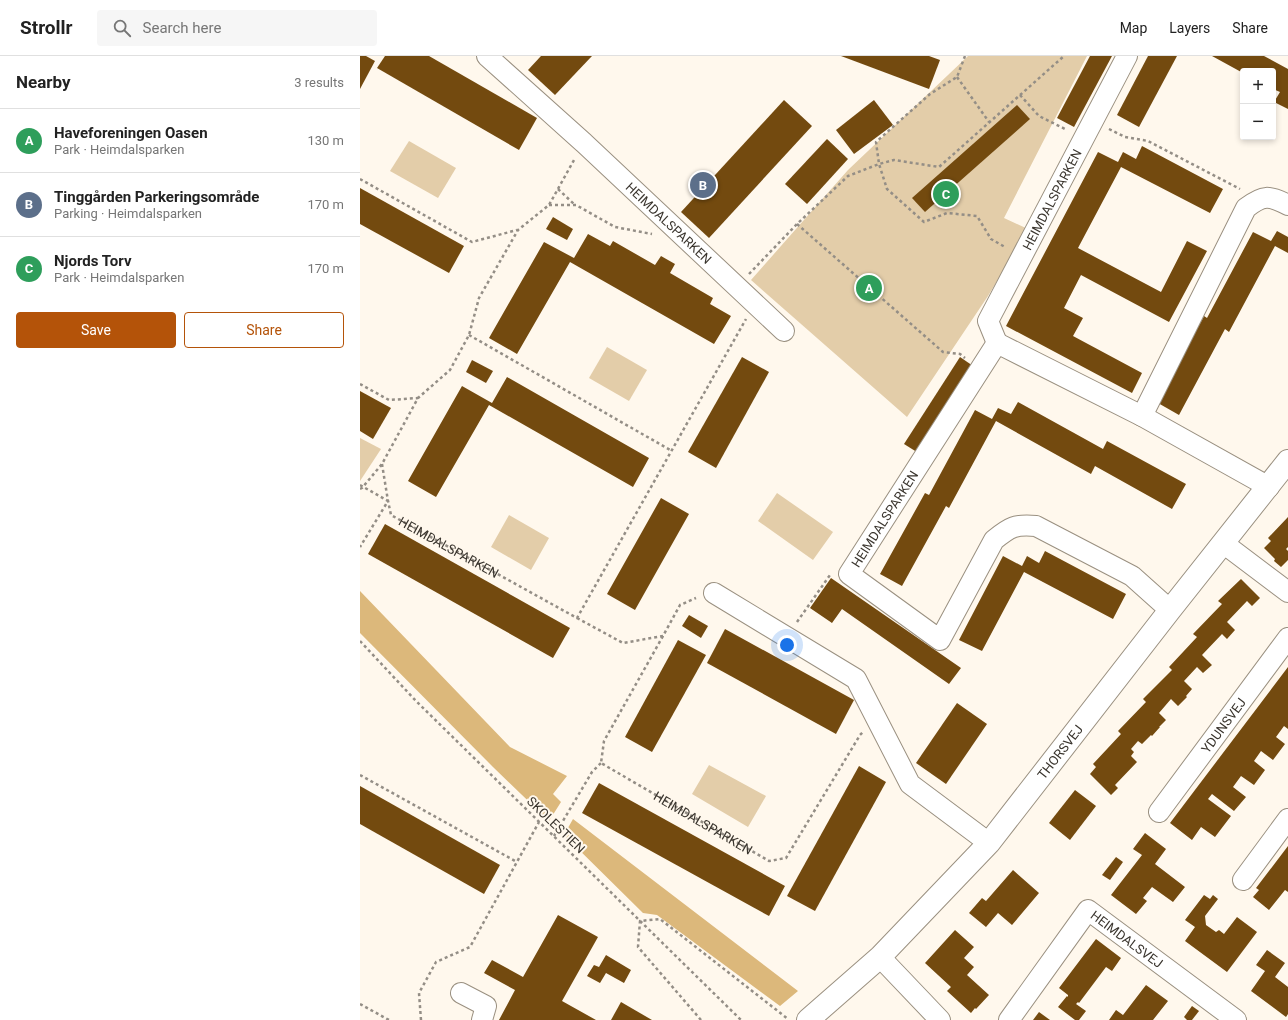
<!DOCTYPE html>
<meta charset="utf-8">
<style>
:root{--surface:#fff;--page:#f6f6f6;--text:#222;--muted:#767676;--line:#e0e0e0;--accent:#b45309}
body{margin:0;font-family:Roboto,sans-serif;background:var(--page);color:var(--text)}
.controls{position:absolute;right:12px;top:12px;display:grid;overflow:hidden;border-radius:4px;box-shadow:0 2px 6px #0003}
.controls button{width:36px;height:36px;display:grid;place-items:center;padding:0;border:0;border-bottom:1px solid var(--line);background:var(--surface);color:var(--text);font:20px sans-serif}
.you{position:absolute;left:427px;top:589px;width:14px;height:14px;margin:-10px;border:3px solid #fff;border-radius:50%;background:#1a73e8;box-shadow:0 0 0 6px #1a73e833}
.badge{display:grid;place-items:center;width:26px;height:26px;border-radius:50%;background:var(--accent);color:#fff;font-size:13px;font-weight:700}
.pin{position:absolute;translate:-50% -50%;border:2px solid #fff;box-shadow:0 1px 4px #0006}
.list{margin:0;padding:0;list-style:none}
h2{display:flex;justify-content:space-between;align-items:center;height:52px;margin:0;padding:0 16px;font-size:17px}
h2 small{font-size:13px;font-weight:400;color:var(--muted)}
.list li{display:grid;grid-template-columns:26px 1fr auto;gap:12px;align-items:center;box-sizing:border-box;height:64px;padding:0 16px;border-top:1px solid var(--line)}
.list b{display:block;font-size:15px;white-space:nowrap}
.list p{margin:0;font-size:13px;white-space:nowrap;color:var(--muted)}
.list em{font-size:13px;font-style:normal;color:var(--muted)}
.actions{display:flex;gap:8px;padding:12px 16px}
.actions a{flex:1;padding:9px 0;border:1px solid var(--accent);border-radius:4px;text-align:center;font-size:14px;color:var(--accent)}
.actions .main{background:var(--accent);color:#fff}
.icon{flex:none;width:22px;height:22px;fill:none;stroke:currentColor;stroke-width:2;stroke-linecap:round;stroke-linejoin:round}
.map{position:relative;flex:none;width:928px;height:964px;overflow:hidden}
header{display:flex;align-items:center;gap:24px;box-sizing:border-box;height:56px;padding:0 20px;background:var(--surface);border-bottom:1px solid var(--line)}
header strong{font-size:19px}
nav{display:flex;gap:22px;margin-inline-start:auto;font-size:14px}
.search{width:280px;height:36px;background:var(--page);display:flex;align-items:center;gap:10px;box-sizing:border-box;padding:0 14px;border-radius:4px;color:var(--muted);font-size:15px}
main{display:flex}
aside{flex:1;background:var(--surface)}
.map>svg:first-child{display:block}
.green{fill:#e3cda9}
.forest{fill:#dcb87b}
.building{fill:#734a0f}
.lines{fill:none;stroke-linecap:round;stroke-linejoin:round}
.street-casing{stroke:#9a9080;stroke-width:22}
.secondary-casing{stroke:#9a9080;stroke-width:24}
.path{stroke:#948e86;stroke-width:2.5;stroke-dasharray:3 3;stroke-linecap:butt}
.street{stroke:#fff;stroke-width:20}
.secondary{stroke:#fff;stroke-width:22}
.labels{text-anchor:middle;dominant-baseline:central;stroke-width:4;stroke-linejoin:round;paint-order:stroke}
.street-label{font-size:13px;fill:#3a352e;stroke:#fff8ed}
</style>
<header>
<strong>Strollr</strong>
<div class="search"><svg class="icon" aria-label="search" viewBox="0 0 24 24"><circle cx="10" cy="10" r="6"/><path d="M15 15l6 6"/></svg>Search here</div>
<nav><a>Map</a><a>Layers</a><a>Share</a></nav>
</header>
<main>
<aside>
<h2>Nearby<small>3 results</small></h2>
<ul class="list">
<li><span class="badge" style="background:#2e9e5b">A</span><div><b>Haveforeningen Oasen</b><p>Park · Heimdalsparken</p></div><em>130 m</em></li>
<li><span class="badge" style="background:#5c6f8a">B</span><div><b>Tinggården Parkeringsområde</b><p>Parking · Heimdalsparken</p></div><em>170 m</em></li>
<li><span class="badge" style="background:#2e9e5b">C</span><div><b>Njords Torv</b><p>Park · Heimdalsparken</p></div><em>170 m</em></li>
</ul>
<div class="actions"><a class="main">Save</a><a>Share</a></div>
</aside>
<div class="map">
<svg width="928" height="964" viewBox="0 0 928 964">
<rect width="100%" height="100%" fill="#fff8ed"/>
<g class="green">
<polygon points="608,0 727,0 644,162 668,173 628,240 547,361 391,224 488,114"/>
<polygon points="49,85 96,112 78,142 30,115"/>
<polygon points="247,291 287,314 269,345 229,322"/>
<polygon points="0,382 21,393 0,425"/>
<polygon points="417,437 473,476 453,504 398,465"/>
<polygon points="149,459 189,482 171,514 131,491"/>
<polygon points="349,709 406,740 388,771 332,738"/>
</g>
<g class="forest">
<polygon points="0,535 150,691 207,720 193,738 201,746 189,765 133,711 0,577"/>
<polygon points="213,763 438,935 420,950 297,859 283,857 204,779"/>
</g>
<g class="building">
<polygon points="0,0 6,0 15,5 0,33"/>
<polygon points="25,0 69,0 177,62 159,94 17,12"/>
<polygon points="181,0 232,0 195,39 168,14"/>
<polygon points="481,0 569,0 580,4 569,33"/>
<polygon points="730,0 752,0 714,71 697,62"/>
<polygon points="788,0 817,0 779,71 757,59"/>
<polygon points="852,0 904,0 928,13 928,53 914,46 920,36 913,33 913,15 883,15 883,17"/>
<polygon points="424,44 452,70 349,182 321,156"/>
<polygon points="514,44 533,69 494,98 476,74"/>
<polygon points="657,49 670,63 565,156 552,142"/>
<polygon points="467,83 488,103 447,148 425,128"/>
<polygon points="782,90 863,133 850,157 761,111 718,192 801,236 827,185 847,195 809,266 721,219 704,252 723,262 713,280 782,317 772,337 646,270 738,96 758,106 763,96 776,103"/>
<polygon points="0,132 104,190 89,217 0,168"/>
<polygon points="193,161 213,173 207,184 186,173"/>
<polygon points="917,175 928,181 928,197 915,190 869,276 865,273 819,359 798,347 844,260 847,262 893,176 911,185"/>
<polygon points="228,178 250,190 253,185 295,209 301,200 315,208 310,217 353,242 350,248 371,260 354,288 210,206 157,298 129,282 184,186 214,202"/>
<polygon points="382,301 409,316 356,412 328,396"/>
<polygon points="600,301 616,312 560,398 544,388"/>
<polygon points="112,304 133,315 126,327 106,316"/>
<polygon points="147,321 289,402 273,431 129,349 76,441 48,425 102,330 132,347"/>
<polygon points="0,335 31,352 13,383 0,375"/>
<polygon points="658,346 743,393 747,385 826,428 812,453 735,410 731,418 636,365 589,452 586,450 542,530 520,518 565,437 569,439 615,354 632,363 638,352 651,358"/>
<polygon points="301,442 329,458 275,554 247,538"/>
<polygon points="928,461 928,491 926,493 928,495 928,504 921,511 914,505 915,503 904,492 911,485 908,482"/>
<polygon points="25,468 210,572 193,602 8,498"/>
<polygon points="685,495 766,538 753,563 664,516 622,595 599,584 643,500 662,510 667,500 679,507"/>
<polygon points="471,522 601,612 589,628 482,553 472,567 450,552"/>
<polygon points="881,523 900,542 892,550 887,545 867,566 875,574 867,583 862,578 842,599 852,609 843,617 837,611 824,625 832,633 826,640 827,641 818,650 811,643 799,657 806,664 799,671 800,671 792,680 791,679 782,688 778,685 771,693 774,696 771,700 777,706 755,729 758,732 751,739 730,718 736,711 733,708 761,678 758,675 786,646 783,643 812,614 809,611 837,581 833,578 862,548 858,545"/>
<polygon points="329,559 348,570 341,582 322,570"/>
<polygon points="365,573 494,644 476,678 347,607"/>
<polygon points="318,584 346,599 292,696 265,681"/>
<polygon points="928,611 928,673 924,670 916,681 925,688 913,704 901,695 894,705 905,714 894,729 881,720 873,731 886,741 874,755 852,738 848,743 871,760 855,781 841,771 832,784 810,767"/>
<polygon points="597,647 627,668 586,728 556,707"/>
<polygon points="499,710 526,726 455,855 427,840"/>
<polygon points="239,727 425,830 409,860 222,757"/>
<polygon points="0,730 140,809 124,838 0,768"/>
<polygon points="715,734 736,750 710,784 689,767"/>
<polygon points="785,777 806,793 795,808 825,831 813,846 792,831 783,842 787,845 776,858 751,839 782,799 773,793"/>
<polygon points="928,790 928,836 925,834 909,854 893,841 899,834 896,832"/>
<polygon points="756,801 763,806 750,824 742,819"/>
<polygon points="653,814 679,837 652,869 638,857 626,871 609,857 622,842 626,845"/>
<polygon points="844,839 850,843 853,839 858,843 845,860 846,869 856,876 859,874 864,878 877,861 897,876 867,916 825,885 835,871 825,864"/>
<polygon points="198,859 238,881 202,945 236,964 139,964 155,934 124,917 132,904 163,921"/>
<polygon points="595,874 614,891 604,902 614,911 607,919 629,939 616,953 615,952 611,957 587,935 591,931 565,907"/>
<polygon points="736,883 761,902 752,915 746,911 719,947 718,946 716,948 726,955 719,964 715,964 698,951 707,940 708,941 708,939 699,932"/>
<polygon points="907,894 925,907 915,921 928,931 928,958 926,961 891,935 905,915 896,909"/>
<polygon points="246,899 271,914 264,927 246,917 240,927 227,920 234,909 239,911"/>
<polygon points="786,929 808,945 793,964 749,964 756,954 763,959"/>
<polygon points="261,946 292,964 251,964"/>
<polygon points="832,950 839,955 832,964 827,964 824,961"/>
<polygon points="679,956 690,964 673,964"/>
</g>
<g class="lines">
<g class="street-casing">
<g id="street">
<path id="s3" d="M127,0L224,87L424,275"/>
<path id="s4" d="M637,287L628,265L767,0"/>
<path d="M782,360L886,152C903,139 909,139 928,149"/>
<polyline points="863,487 928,536"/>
<polyline points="354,537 496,623 550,728 629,787"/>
<path id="s5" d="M810,554L772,520L676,470C655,468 650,471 634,484L580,584L489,518L637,287L782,360L909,431"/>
<path id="s6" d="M799,756L928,582"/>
<polyline points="883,824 928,763"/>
<polyline points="520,901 580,964"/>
<polyline points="101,937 126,950 122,964"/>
<path id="s7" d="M649,964L728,854L876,964"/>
</g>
</g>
<g class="secondary-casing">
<g id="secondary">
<path id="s8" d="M448,964L520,901L629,787L810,554L928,405"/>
</g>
</g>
<g class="path">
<polyline points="605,0 597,21 570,38 516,86 519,108 527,133 564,166 587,157 617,160 631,183 645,191"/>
<polyline points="597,21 629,66"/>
<polyline points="660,39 679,60 707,74"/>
<polyline points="749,73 765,81 788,85 880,133"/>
<polyline points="0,123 112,186 157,174"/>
<polyline points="198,133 215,149"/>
<polyline points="189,149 216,149 255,171 292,178"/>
<polyline points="437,168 583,296 600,298 605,302"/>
<polyline points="389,218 437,168 488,120 519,108 534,104 579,111 704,0"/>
<polyline points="109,279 312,395"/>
<polyline points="0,328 29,344 58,342"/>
<path id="s1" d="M22,408L28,445L31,459L217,562L386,263"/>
<polyline points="0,429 28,445 0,491"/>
<polyline points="0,433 2,432 22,408 58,342 90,314 109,279 119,242 158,174 189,149 214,104"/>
<polyline points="217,562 263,587 303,580 320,549 336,542"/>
<polyline points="437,566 470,519"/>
<path id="s2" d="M303,580L244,685L241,707L409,805L426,802L500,679L503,676"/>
<polyline points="0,585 56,645 381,964"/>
<polyline points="0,719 157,806"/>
<polyline points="194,780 232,716 241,707"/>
<polyline points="0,948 29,964"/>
<polyline points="61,964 59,937 76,906 110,891 179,766"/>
<polyline points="341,964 278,891 280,865 300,863 428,963"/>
</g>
<use href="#street" class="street"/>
<use href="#secondary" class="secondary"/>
</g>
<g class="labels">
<g class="street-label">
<text stroke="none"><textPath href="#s4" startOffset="161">HEIMDALSPARKEN</textPath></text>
<text stroke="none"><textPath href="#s3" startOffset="247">HEIMDALSPARKEN</textPath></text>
<text stroke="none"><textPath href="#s5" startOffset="497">HEIMDALSPARKEN</textPath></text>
<text stroke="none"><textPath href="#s1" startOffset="118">HEIMDALSPARKEN</textPath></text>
<text stroke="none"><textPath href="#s6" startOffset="108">YDUNSVEJ</textPath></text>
<text stroke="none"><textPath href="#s8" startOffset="369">THORSVEJ</textPath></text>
<text stroke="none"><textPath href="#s2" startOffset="261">HEIMDALSPARKEN</textPath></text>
<text transform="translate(196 769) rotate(44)">SKOLESTIEN</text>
<text stroke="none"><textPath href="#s7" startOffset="184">HEIMDALSVEJ</textPath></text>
</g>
</g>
</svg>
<div class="controls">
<button>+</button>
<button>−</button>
</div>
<div class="you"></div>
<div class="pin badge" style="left:509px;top:232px;background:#2e9e5b">A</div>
<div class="pin badge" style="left:343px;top:129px;background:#5c6f8a">B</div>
<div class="pin badge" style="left:586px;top:138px;background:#2e9e5b">C</div>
</div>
</main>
